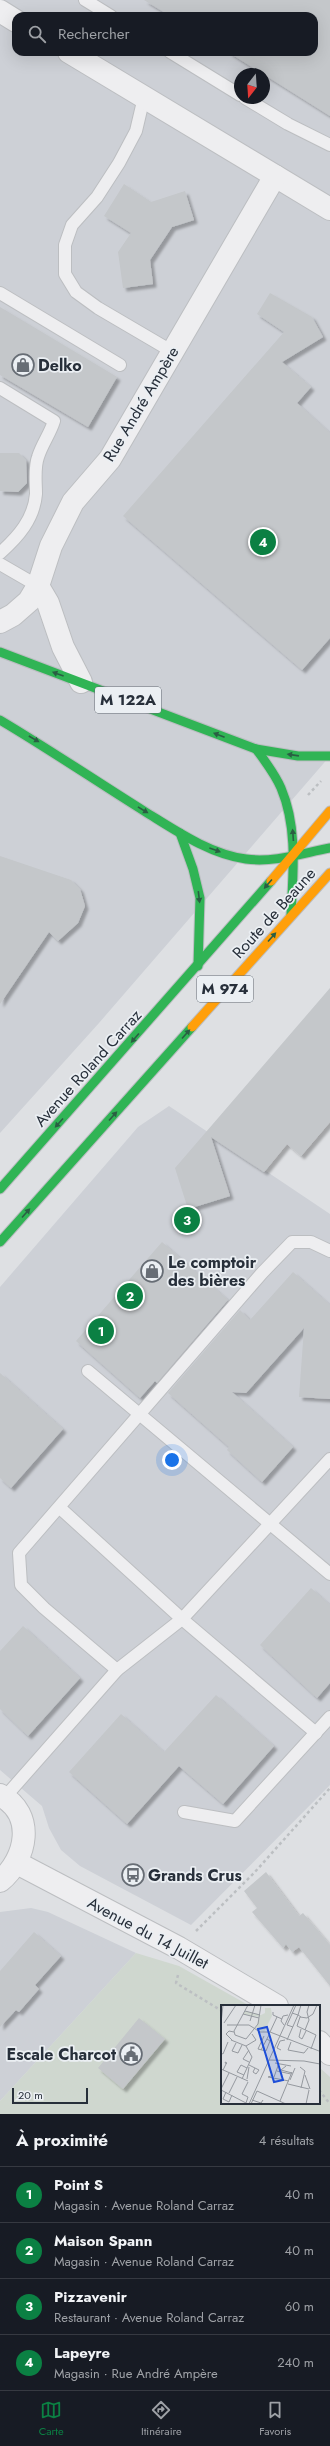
<!DOCTYPE html>
<html lang="fr">
<meta charset="utf-8">
<style>
:root{--surface:#171b24;--page:#20242c;--text:#f1f3f6;--muted:#9ea1a6;--line:#363941;--accent:#0b8043}
body{margin:0;font-family:Jost,sans-serif;background:var(--page);color:var(--text)}
.compass{position:absolute;left:234px;top:68px;width:36px;height:36px;border-radius:50%;background:var(--surface);box-shadow:0 4px 16px #0002;rotate:197deg}
.scale{position:absolute;left:12px;bottom:10px;width:76px;box-sizing:border-box;padding-left:4px;border:2px solid #272f3a;border-top:0;font-size:11px;line-height:14px;white-space:nowrap;color:#272f3a;-webkit-text-stroke:3px #ebeff3;paint-order:stroke}
.you{position:absolute;left:172px;top:1460px;width:14px;height:14px;margin:-10px;border:3px solid #fff;border-radius:50%;background:#1a73e8;box-shadow:0 0 0 6px #1a73e833}
.badge{display:grid;place-items:center;width:26px;height:26px;border-radius:50%;background:var(--accent);color:#fff;font-size:13px;font-weight:700}
.pin{position:absolute;translate:-50% -50%;border:2px solid #fff;box-shadow:0 1px 4px #0006}
.list{margin:0;padding:0;list-style:none}
h2{display:flex;justify-content:space-between;align-items:center;height:52px;margin:0;padding:0 16px;font-size:17px}
h2 small{font-size:13px;font-weight:400;color:var(--muted)}
.list li{display:grid;grid-template-columns:26px 1fr auto;gap:12px;align-items:center;box-sizing:border-box;height:56px;padding:0 16px;border-top:1px solid var(--line)}
.list b{display:block;font-size:15px;white-space:nowrap}
.list p{margin:0;font-size:13px;white-space:nowrap;color:var(--muted)}
.list em{font-size:13px;font-style:normal;color:var(--muted)}
.icon{flex:none;width:22px;height:22px;fill:none;stroke:currentColor;stroke-width:2;stroke-linecap:round;stroke-linejoin:round}
.map{position:relative;flex:none;width:330px;height:2114px;overflow:hidden}
.search{position:absolute;background:var(--surface);box-shadow:0 4px 16px #0002;left:12px;right:12px;top:12px;height:44px;display:flex;align-items:center;gap:10px;box-sizing:border-box;padding:0 14px;border-radius:12px;color:var(--muted);font-size:15px}
.sheet{height:276px;background:var(--surface)}
nav{display:flex;justify-content:space-around;align-items:center;box-sizing:border-box;height:56px;border-top:1px solid var(--line);background:var(--surface);font-size:11px;color:var(--muted)}
nav a{display:grid;justify-items:center;gap:2px}
nav .on{color:var(--accent)}
.map>svg:first-child{display:block}
.built{fill:#cdd0d6;fill-rule:evenodd}
.green{fill:#cfd7cf}
.building{fill:#c4c7ca;filter:url(#shadow)}
.lines{fill:none;stroke-linecap:round;stroke-linejoin:round}
.lane-casing{stroke:#bcbec1;stroke-width:14}
.street-casing{stroke:#bcbec1;stroke-width:24}
.fast-casing{stroke:#bbbdc1;stroke-width:11}
.slow-casing{stroke:#bbbdc1;stroke-width:11}
.path{stroke:#bcbfc2;stroke-width:2.5;stroke-dasharray:3 3;stroke-linecap:butt}
.lane{stroke:#eeeef0;stroke-width:12}
.street{stroke:#eeeef0;stroke-width:22}
.fast{stroke:#30b455;stroke-width:9}
.slow{stroke:#ff9f0a;stroke-width:9}
.oneway{fill:#2a5e43}
.labels{text-anchor:middle;dominant-baseline:central;stroke-width:3.5;stroke-linejoin:round;paint-order:stroke}
.shield{fill:#ebeff3;stroke:#626972;stroke-width:1}
.shield-label{font-size:15px;font-weight:bold;fill:#272f3a}
.poi-label{font-size:16px;font-weight:bold;fill:#272f3a;stroke:#ebeff3;text-anchor:start}
.street-label{font-size:16px;fill:#272f3a;stroke:#ebeff3}
.inset-road{fill:none;stroke:#95999f;stroke-width:1}
.view{fill:#1d4ed8;fill-opacity:0.15;stroke:#1d4ed8;stroke-width:2}
.inset-edge{fill:none;stroke:#272f3a;stroke-width:2}
</style>
<div class="map">
<svg width="330" height="2114" viewBox="0 0 330 2114">
<defs>
<filter id="shadow"><feDropShadow dx="3.5" dy="3.5" stdDeviation="1" flood-color="#0004"/></filter>
</defs>
<rect width="100%" height="100%" fill="#dee0e3"/>
<g class="built">
<path d="M0,0H330V756L99,1023L0,1133ZM16,16H314V52H16ZM240,74H264V98H240Z"/>
<polygon points="169,1106 330,1214 330,1785 191,1925 80,1866 61,1850 49,1828 42,1806 0,1770 0,1287 138,1127"/>
<polygon points="31,1908 48,1912 136,1953 0,2101 0,1912"/>
</g>
<polygon class="green" points="136,1953 179,1966 250,2006 222,2006 222,2103 319,2103 319,2067 330,2077 330,2114 0,2114 0,2101"/>
<g class="building">
<polygon points="144,0 330,0 330,116 228,52 314,52 314,16 170,16"/>
<polygon points="124,184 151,202 185,191 194,220 172,227 150,260 153,284 123,288 118,252 131,233 104,216"/>
<polygon points="270,293 312,317 323,337 282,362 311,387 297,403 330,433 330,638 302,670 123,516 284,332 257,314"/>
<polygon points="0,307 117,377 88,427 0,375"/>
<polygon points="0,453 19,453 26,460 27,483 18,492 0,491"/>
<polygon points="0,856 71,880 80,889 85,906 78,923 58,941 49,932 0,1004"/>
<polygon points="330,988 330,1122 301,1156 287,1144 264,1172 211,1137 230,1196 188,1209 175,1168"/>
<polygon points="162,1242 228,1300 157,1383 155,1381 140,1398 76,1341"/>
<polygon points="293,1272 330,1305 330,1399 299,1397 304,1328 246,1393 232,1392 293,1447 262,1482 227,1450 229,1447 168,1393 240,1310 250,1320"/>
<polygon points="0,1373 63,1429 11,1488 0,1478"/>
<polygon points="311,1588 330,1605 330,1683 317,1698 260,1645"/>
<polygon points="23,1626 80,1678 28,1736 0,1709 0,1651"/>
<polygon points="216,1695 274,1746 223,1804 179,1766 127,1824 69,1772 121,1714 164,1752"/>
<polygon points="266,1872 299,1916 303,1913 330,1945 330,1986 299,1947 292,1952 286,1944 283,1948 252,1912 257,1908 244,1891"/>
<polygon points="34,1932 61,1956 35,1985 39,1989 19,2012 16,2010 0,2027 0,1971"/>
<polygon points="139,2018 165,2039 123,2089 98,2068"/>
</g>
<g class="lines">
<g class="lane-casing">
<g id="lane">
<polyline points="85,0 111,16"/>
<polyline points="170,52 240,95"/>
<polyline points="144,97 136,131 119,163 97,197 72,225 65,245 65,274 76,292 98,308 173,352"/>
<polyline points="245,98 288,124 330,145"/>
<polyline points="0,293 120,365"/>
<path d="M0,388L54,421C50,434 42,444 38,457C34,468 36,482 36,494C34,519 18,537 0,553"/>
<polyline points="0,564 38,586"/>
<polyline points="88,1371 330,1574"/>
<polyline points="60,1508 182,1619 316,1733"/>
<polyline points="117,1670 44,1608 21,1585 19,1553 262,1273 292,1242 311,1242 330,1251"/>
<polyline points="5,1797 117,1670 182,1619 330,1459"/>
<polyline points="184,1812 235,1821 330,1717"/>
</g>
</g>
<g class="street-casing">
<g id="street">
<polyline points="0,11 16,21"/>
<polyline points="69,52 330,209"/>
<polyline points="38,586 48,603 63,647 81,682"/>
<polyline points="0,622 13,615 29,601 38,586 51,546 73,502 110,459 275,176"/>
<path d="M0,1795C36,1814 27,1859 0,1881"/>
<polyline points="17,1863 179,1948 277,2006"/>
<polyline points="319,2042 330,2054"/>
</g>
</g>
<g class="fast-casing">
<g id="fast">
<polyline points="0,652 256,749 298,756 330,756"/>
<path d="M0,720C49,749 96,781 144,811C175,830 209,854 246,859C274,863 303,853 330,848"/>
<path d="M256,749C265,761 275,774 281,788C298,828 293,873 291,915"/>
<polyline points="180,833 193,869 200,898 198,966"/>
<polyline points="0,1189 271,881"/>
<polyline points="0,1242 192,1027"/>
</g>
</g>
<g class="slow-casing">
<g id="slow">
<polyline points="271,881 330,811"/>
<polyline points="192,1027 330,873"/>
</g>
</g>
<g class="path">
<polyline points="308,795 321,781"/>
<polyline points="196,1931 254,1873 330,1788"/>
<polyline points="178,1975 176,1983 222,2011"/>
<polyline points="319,2090 330,2104"/>
</g>
<use href="#lane" class="lane"/>
<use href="#street" class="street"/>
<use href="#fast" class="fast"/>
<use href="#slow" class="slow"/>
</g>
<defs><path id="oneway-solid" d="M-6-.8H1V-3.2L6.5 0L1 3.2V.8H-6Z"/></defs>
<g class="oneway">
<use href="#oneway-solid" transform="translate(58 674) rotate(-160)"/>
<use href="#oneway-solid" transform="translate(219 735) rotate(-159)"/>
<use href="#oneway-solid" transform="translate(34 739) rotate(30)"/>
<use href="#oneway-solid" transform="translate(293 755) rotate(-172)"/>
<use href="#oneway-solid" transform="translate(143 810) rotate(31)"/>
<use href="#oneway-solid" transform="translate(293 835) rotate(-94)"/>
<use href="#oneway-solid" transform="translate(215 850) rotate(20)"/>
<use href="#oneway-solid" transform="translate(268 884) rotate(131)"/>
<use href="#oneway-solid" transform="translate(199 897) rotate(83)"/>
<use href="#oneway-solid" transform="translate(272 937) rotate(-48)"/>
<use href="#oneway-solid" transform="translate(186 1034) rotate(-48)"/>
<use href="#oneway-solid" transform="translate(135 1038) rotate(131)"/>
<use href="#oneway-solid" transform="translate(113 1116) rotate(-48)"/>
<use href="#oneway-solid" transform="translate(59 1123) rotate(132)"/>
<use href="#oneway-solid" transform="translate(26 1213) rotate(-48)"/>
</g>
<defs>
<g id="shop-ring" transform="scale(1.15)"><circle r="9.5" fill="#ebeff3" stroke="#676d75" stroke-width="1.5"/><path d="M-5-2.5h2.3a2.7 3.5 0 0 1 5.4 0H5L5.5 6h-11ZM-1.5-2.5h3a1.5 2.3 0 0 0-3 0Z" fill="#676d75"/></g>
<g id="bus-ring" transform="scale(1.15)"><circle r="9.5" fill="#ebeff3" stroke="#676d75" stroke-width="1.5"/><path d="M-5-6H5V4H4V6H2V4H-2V6H-4V4H-5ZM-3.5-4V0h7V-4ZM-3.5 1.2v1.5H-2V1.2ZM2 1.2v1.5H3.5V1.2Z" fill="#676d75"/></g>
<g id="civic-ring" transform="scale(1.15)"><circle r="9.5" fill="#ebeff3" stroke="#676d75" stroke-width="1.5"/><path d="M-.6-6.5H3V-4.5H.6V-3L4-1V1h2V6H-6V1h2V-1L-.6-3ZM-1.2 2.5V6h2.4V2.5Z" fill="#676d75"/></g>
</defs>
<g fill-rule="evenodd">
<use href="#shop-ring" x="23" y="365"/>
<use href="#shop-ring" x="152" y="1271"/>
<use href="#bus-ring" x="133" y="1875"/>
<use href="#civic-ring" x="131" y="2054"/>
</g>
<g class="labels">
<g class="shield">
<rect x="95" y="687" width="66" height="26" rx="3"/>
<rect x="197" y="976" width="56" height="26" rx="3"/>
</g>
<g class="shield-label">
<text x="128" y="700">M 122A</text>
<text x="225" y="989">M 974</text>
</g>
<g class="poi-label">
<text x="38" y="365">Delko</text>
<text x="168" y="1262">Le comptoir<tspan x="168" dy="18">des bières</tspan></text>
<text x="148" y="1875">Grands Crus</text>
<text x="116" y="2054" text-anchor="end">Escale Charcot</text>
</g>
<g class="street-label">
<text transform="translate(141 404) rotate(-59)">Rue André Ampère</text>
<text transform="translate(274 913) rotate(-48)">Route de Beaune</text>
<text transform="translate(88 1068) rotate(-48)">Avenue Roland Carraz</text>
<text transform="translate(148 1933) rotate(28)">Avenue du 14 Juillet</text>
</g>
</g>
<g transform="translate(221 2005)">
<rect width="99" height="99" fill="#dee0e3"/>
<path d="M44,3H50L51,11L43,27L35,23L39,12L22,9L24,6L40,10L44,8Z" fill="#cfd7cf"/>
<path class="inset-road" d="M27,0L13,26L14,30L25,34L37,19L40,0M24,6L39,10M52,7V10L61,14M71,8L77,10L80,0M22,9L38,13M29,16L34,0M0,18L2,0M3,18L15,0M6,20H28L39,27H49L98,46M63,20L60,16L62,11L67,10M72,22L66,20L75,0M80,24L78,32L81,34L85,26M84,25L88,15L86,7L88,0M49,27L56,12M43,31L37,44L45,46L49,36L46,34M10,35L25,41L31,52L21,74M11,35L5,29L8,26L13,27M66,35L77,10L80,12M70,37L67,45L83,48L87,43M15,38L11,46L17,48L21,40M25,41L35,35L31,29M90,44L95,30L76,21L79,12L86,13L92,9L96,0M40,45L48,30M60,45L56,43L59,36L64,35M0,48L2,49L7,37M48,55L83,56L99,59M28,57L22,54L28,45M54,58L70,61M28,60L38,65L35,69L32,67L34,63M65,61L60,65L71,68M79,62L84,66L80,83M0,64L27,76M2,65L5,59L6,58L4,57L5,59M56,66L70,69M23,70L16,67L20,60L26,63M84,70L89,84M50,71L47,72L68,76M53,72L58,58M26,74L28,62M69,75L74,63M67,79L88,84M0,84L8,68M0,85L25,98M5,87L2,94L8,97L11,90M8,88L16,72M31,95L40,98L42,95M59,96L71,67M25,98L27,92L21,89L27,77M28,99L73,0M30,99L36,86L65,99M85,99L88,85"/>
<path class="view" d="M46,22L62,75L53,77L37,24Z"/>
<rect width="99" height="99" class="inset-edge"/>
</g>
</svg>
<svg class="compass" viewBox="-18 -18 36 36"><path d="M0-13l5 13h-10z" fill="#e53935"/><path d="M0 13l5-13h-10z" fill="#9ea1a6"/></svg>
<div class="scale">20 m</div>
<div class="you"></div>
<div class="pin badge" style="left:101px;top:1331px">1</div>
<div class="pin badge" style="left:130px;top:1296px">2</div>
<div class="pin badge" style="left:187px;top:1220px">3</div>
<div class="pin badge" style="left:263px;top:542px">4</div>
<div class="search"><svg class="icon" aria-label="search" viewBox="0 0 24 24"><circle cx="10" cy="10" r="6"/><path d="M15 15l6 6"/></svg>Rechercher</div>
</div>
<section class="sheet">
<h2>À proximité<small>4 résultats</small></h2>
<ul class="list">
<li><span class="badge">1</span><div><b>Point S</b><p>Magasin · Avenue Roland Carraz</p></div><em>40 m</em></li>
<li><span class="badge">2</span><div><b>Maison Spann</b><p>Magasin · Avenue Roland Carraz</p></div><em>40 m</em></li>
<li><span class="badge">3</span><div><b>Pizzavenir</b><p>Restaurant · Avenue Roland Carraz</p></div><em>60 m</em></li>
<li><span class="badge">4</span><div><b>Lapeyre</b><p>Magasin · Rue André Ampère</p></div><em>240 m</em></li>
</ul>
</section>
<nav>
<a class="on"><svg class="icon" aria-label="map" viewBox="0 0 24 24"><path d="M3 6l6-2 6 2 6-2v14l-6 2-6-2-6 2zM9 4v14M15 6v14"/></svg>Carte</a>
<a><svg class="icon" aria-label="directions" viewBox="0 0 24 24"><path d="M12 3l9 9-9 9-9-9zM9 14v-3h6M13 9l2 2-2 2"/></svg>Itinéraire</a>
<a><svg class="icon" aria-label="saved" viewBox="0 0 24 24"><path d="M7 4h10v16l-5-4-5 4z"/></svg>Favoris</a>
</nav>
